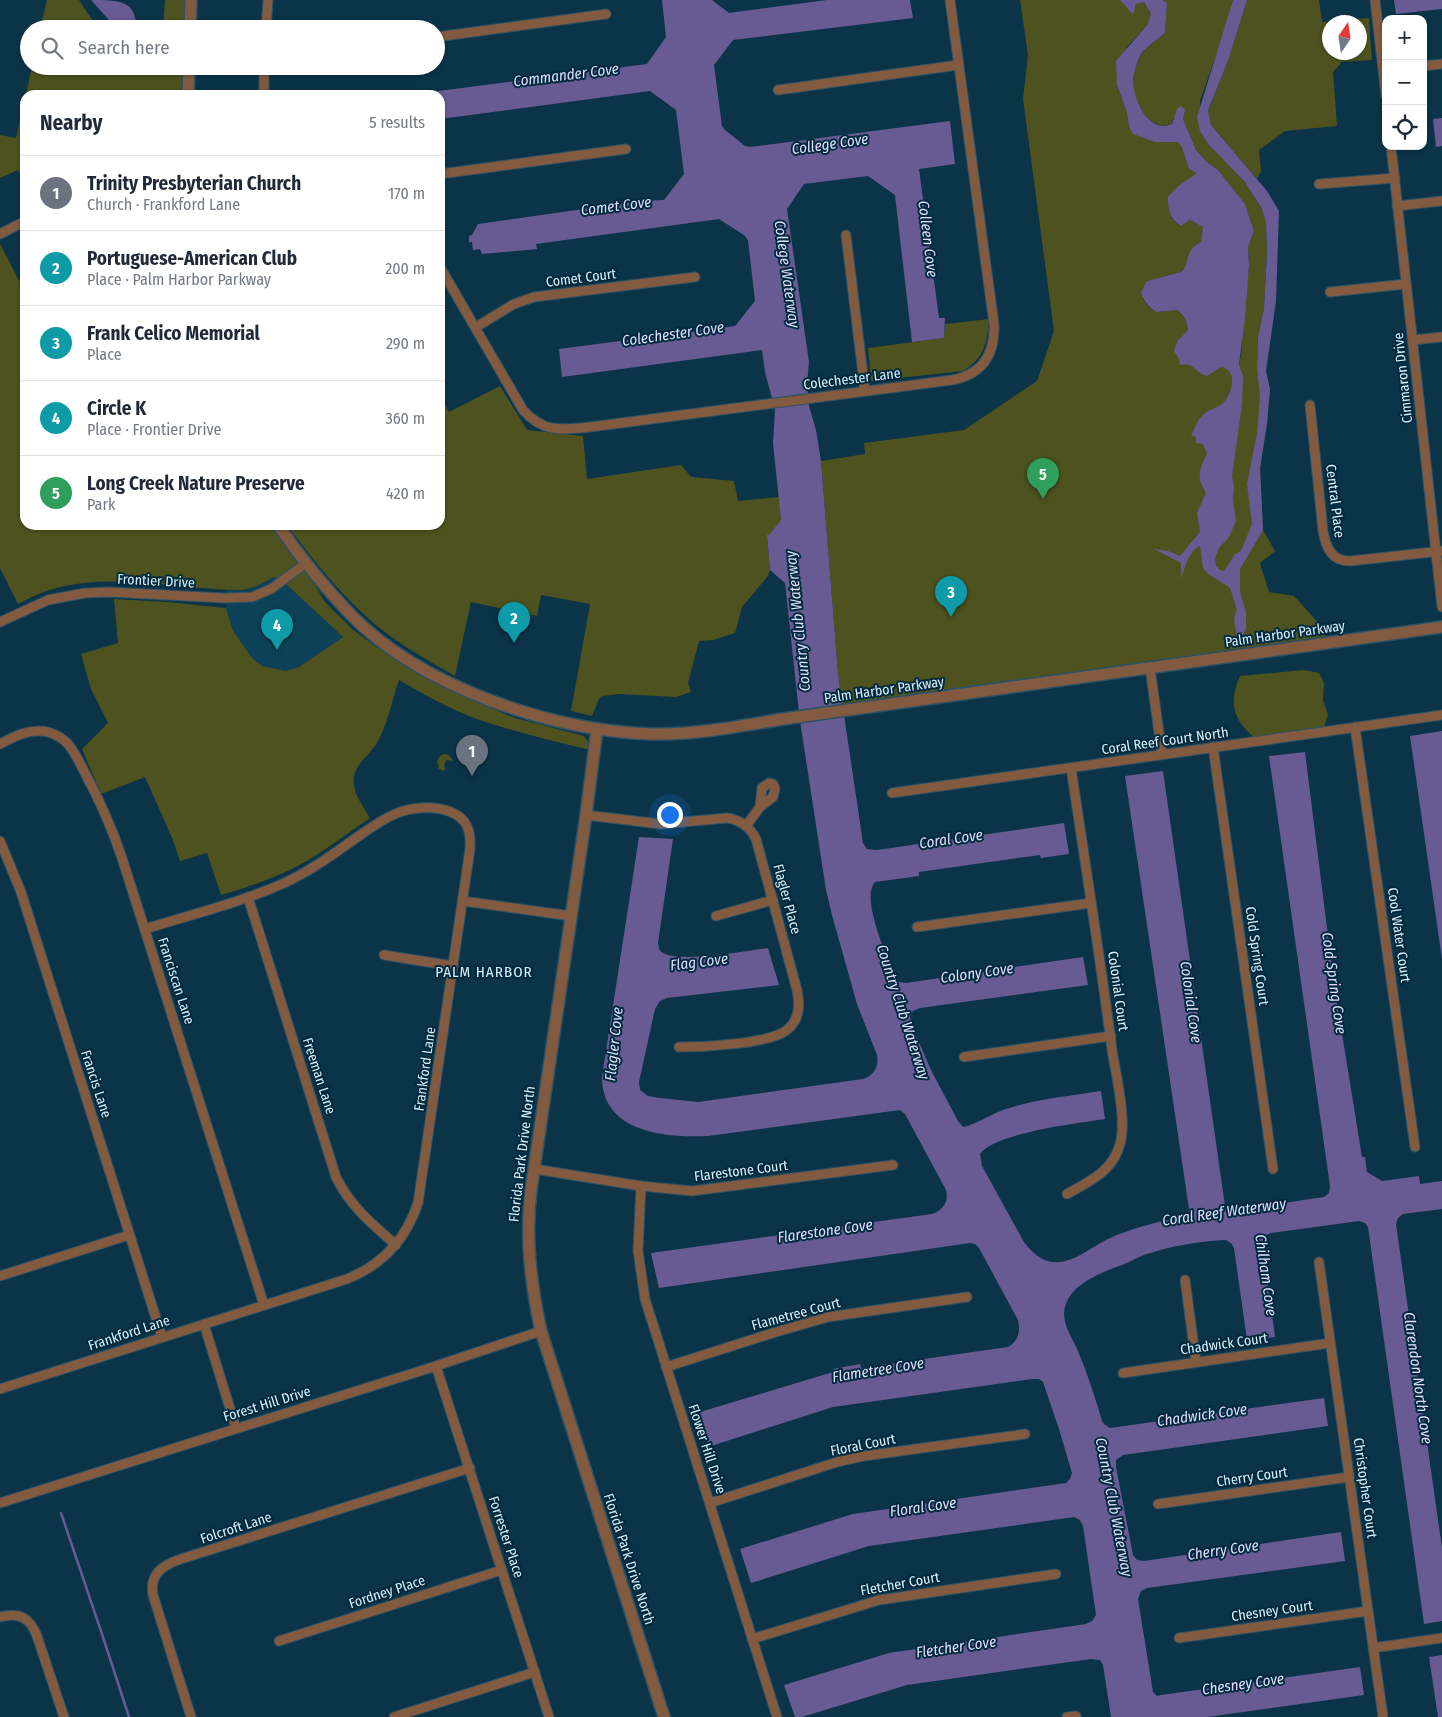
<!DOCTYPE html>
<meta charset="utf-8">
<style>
:root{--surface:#fff;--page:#f6f6f7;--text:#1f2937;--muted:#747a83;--line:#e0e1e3;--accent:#b45309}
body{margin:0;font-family:"Fira Sans Condensed",sans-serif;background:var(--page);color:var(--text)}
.controls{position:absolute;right:15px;top:15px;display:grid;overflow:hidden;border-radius:10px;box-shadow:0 1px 4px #0004}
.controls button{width:45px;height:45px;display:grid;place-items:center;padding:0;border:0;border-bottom:1px solid var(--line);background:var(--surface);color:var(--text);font:25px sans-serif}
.compass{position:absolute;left:1322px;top:15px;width:45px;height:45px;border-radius:50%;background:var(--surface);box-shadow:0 1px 4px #0004;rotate:13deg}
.you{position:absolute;left:669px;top:814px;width:18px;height:18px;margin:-12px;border:4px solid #fff;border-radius:50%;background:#1a73e8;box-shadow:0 0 0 8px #1a73e833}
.badge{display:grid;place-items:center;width:32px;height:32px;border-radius:50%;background:var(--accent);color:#fff;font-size:16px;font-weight:700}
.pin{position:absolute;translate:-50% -41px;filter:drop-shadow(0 1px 2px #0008)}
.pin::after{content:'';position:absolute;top:26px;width:18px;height:15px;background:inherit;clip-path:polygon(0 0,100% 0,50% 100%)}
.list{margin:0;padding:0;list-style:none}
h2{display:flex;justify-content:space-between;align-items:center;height:65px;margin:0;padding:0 20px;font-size:21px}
h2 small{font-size:16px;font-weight:400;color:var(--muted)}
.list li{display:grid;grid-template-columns:32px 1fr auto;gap:15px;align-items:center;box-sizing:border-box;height:75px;padding:0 20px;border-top:1px solid var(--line)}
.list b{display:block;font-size:19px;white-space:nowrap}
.list p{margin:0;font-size:16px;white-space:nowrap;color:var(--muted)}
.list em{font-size:16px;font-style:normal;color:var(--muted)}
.icon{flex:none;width:28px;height:28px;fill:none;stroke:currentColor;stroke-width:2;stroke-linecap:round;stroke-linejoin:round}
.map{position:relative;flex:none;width:1442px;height:1717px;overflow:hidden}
.search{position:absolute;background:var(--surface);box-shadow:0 1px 4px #0004;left:20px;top:20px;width:425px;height:55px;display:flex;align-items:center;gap:12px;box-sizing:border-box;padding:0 18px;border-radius:28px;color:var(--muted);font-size:19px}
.panel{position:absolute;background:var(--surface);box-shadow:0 1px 4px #0004;left:20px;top:90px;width:425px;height:440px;border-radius:15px}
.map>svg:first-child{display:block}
.built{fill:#0d4158}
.green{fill:#4d521f;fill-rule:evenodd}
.water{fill:#685b93}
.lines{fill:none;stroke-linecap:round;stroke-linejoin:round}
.stream{stroke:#685b93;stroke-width:2.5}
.minor-casing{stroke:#2c5265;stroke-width:11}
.tertiary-casing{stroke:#2c5265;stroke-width:14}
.minor{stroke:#825a3f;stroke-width:9}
.tertiary{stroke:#825a3f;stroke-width:11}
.labels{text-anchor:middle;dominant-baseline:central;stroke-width:4;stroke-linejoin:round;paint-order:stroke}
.street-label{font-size:14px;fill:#daeffc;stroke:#002a3d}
.water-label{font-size:15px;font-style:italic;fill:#e2dcfe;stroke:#002a3d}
.neighbourhood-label{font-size:15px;letter-spacing:1px;fill:#daeffc;stroke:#002a3d}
</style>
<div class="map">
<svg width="1442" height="1717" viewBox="0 0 1442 1717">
<rect width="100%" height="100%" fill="#0b3448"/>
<polygon class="built" points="274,577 286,584 343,637 299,667 286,671 262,666 253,659 233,631 226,608 227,590 242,590 266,582"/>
<g class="green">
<polygon points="47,0 79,0 98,29 40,29"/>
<polygon points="165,0 187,0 186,29 163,29"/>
<path d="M1020,0H1120L1133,15L1136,4L1144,2L1151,14L1147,25L1127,47L1117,85L1127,113L1129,127L1155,142L1178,141L1182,148L1189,169L1198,173L1189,180L1171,217L1175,222L1181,226L1190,220L1203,227L1201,242C1186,249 1190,263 1181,272L1147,281L1143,299L1148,306L1156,312L1178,310C1184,316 1187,321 1188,330L1178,340L1239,365L1242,350V334L1249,265L1248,247L1254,231L1245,204L1218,170L1207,162L1196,150L1183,119L1173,118L1172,124C1148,133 1131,98 1133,79C1133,72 1138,63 1140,57C1144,48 1158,39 1165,33L1167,3L1162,0H1233L1223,35L1200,101V131L1208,144L1244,181L1262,209L1266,223L1267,253L1264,308L1258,337L1257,367L1270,389L1267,423L1260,468L1263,530L1275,551L1260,563L1269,592L1294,596L1325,630L1326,637L842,705L838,673L821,461L865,454L864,443L964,430L1037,381L1054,331L1023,99L1028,55Z"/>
<path d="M1247,0H1319L1322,22L1369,18L1372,60L1342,62L1333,72L1337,126L1285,131L1259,150L1261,171L1257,179L1211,125L1208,112L1229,58ZM1330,22H1360V52H1330Z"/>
<polygon points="32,66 185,66 184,95 141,94 26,95"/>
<polygon points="25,99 25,184 18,170 0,178 0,135 16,138"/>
<path d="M0,244L23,288H25V525H273L313,582L325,602L352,629L379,649L489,707L515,718L584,736L589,743L590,750C551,741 512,731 474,718C448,708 423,694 399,680C393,698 389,717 381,735C377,745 370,752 363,760C344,781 358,798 370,818C345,835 321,854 294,868C271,879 246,888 221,895L207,853L180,861L173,840L145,777L101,794L82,749L108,723L91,689L81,654L118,643L114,599L167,602L226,608L233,631L253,659L262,666L286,671L299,667L343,637L286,584L274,577L257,586L242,590C184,590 117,573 61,587C45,590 32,597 18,604L0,568Z"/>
<path d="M989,319C987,342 985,358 963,371L871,381L868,348L944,338L945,324Z"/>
<path d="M500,386L527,430L583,436L587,479L681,465L691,477L734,481L738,501L779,497L781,521L769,535L767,536L770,570L768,576L742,607L735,633L713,640L699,641L688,683L691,692L676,697L618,694L603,696L599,699L592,716L571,711L590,604L541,595L537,616L471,602L455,676C428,661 401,645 377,626C342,597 314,561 287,525H440V397L449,412Z"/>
<path d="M1304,670L1319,673L1324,683L1323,700L1328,715L1324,727L1255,738C1233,720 1228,702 1240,676Z"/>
<polygon points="444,754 449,755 453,761 447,760 445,762 444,767 446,769 443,771 438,768 439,767 437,762 440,756"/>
</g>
<g class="water">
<path d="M91,0C119,0 137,0 136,29H115L108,19Z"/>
<polygon points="662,0 712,0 729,13 827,0 910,0 913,18 733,40 714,65 722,126 724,129 745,146 750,147 950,121 955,164 919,169 939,318 945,318 944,338 912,342 895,195 868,176 804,184 787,209 809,362 807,384 809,406 816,430 821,461 838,673 842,705 799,712 785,583 770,570 767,535 769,535 781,520 773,443 775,410 765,372 762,350 562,377 559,349 735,326 755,301 748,240 744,235 719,219 536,244 537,249 482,254 480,249 473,250 472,242 469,242 469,236 472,235 478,224 640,201 664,200 684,174 676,110 650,91 440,119 440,95 408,95 647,64 666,37"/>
<path d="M1120,0H1162L1167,3L1165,33C1158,39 1147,46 1141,54C1138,60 1133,74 1133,80C1133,99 1148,134 1172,124L1177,109L1181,106L1185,110L1183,119L1196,150L1207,162L1218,170L1245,204L1254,231L1248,247L1249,265L1245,318L1239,365L1243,376L1242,404L1232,477L1234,486L1233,499L1236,521L1229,537L1219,548L1215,559L1216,566L1220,570L1224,571L1235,554L1241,551L1252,524L1247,484L1257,434L1260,397L1257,367L1258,337L1264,308L1267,253L1266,223L1262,209L1244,181L1208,144L1200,131L1197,117L1233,0H1247L1229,58L1208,111L1211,125L1267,191L1279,211L1276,301L1266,371L1270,389L1267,423L1260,468L1263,530L1240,569V592L1246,612V628L1241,640H1239L1236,636C1237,626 1231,620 1237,610L1230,588L1207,573L1203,568L1200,546C1189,550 1185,568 1181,579V563L1154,549L1168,551L1180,556L1200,532L1197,513L1206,493C1196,477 1199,470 1207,454L1203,444L1196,443V437L1191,435C1196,428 1196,421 1203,415C1208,409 1218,408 1223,403C1233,393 1238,370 1221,367L1207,376C1196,374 1193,361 1180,365L1179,359L1174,351L1178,340L1188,330C1187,321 1184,316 1178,310L1156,312C1148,306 1144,302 1141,292L1147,281L1181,272C1191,263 1183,251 1201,242L1203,227L1190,220L1181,226C1169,219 1168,209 1168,197L1177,187L1197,173L1189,169L1182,148L1178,142H1155L1133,134L1129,127L1127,113L1117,85L1116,61L1147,25L1151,14L1144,2L1136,4L1133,15Z"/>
<polygon points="1394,0 1442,0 1442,9 1396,14"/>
<polygon points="1442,118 1442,146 1436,147 1433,119"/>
<path d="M844,715L863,843L867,849L877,850L1064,823L1069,854L1041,858L1040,855L919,872V876L875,882C860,898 888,959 895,978L899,982L906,983L1083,957L1088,985L920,1008L913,1011L910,1016L911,1024L931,1070L958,1121L963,1127C971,1127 995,1112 1006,1109C1036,1099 1070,1096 1101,1091L1105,1119C1079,1123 994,1133 980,1154L982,1166L1024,1242C1032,1253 1044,1264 1059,1262C1076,1261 1093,1246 1108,1239C1132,1228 1157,1222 1182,1217L1187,1215L1189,1209L1125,776L1163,771L1225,1206L1228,1209L1235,1210L1324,1197L1329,1193L1330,1186L1269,756L1305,752L1334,984L1362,1157H1365L1367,1172L1382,1181L1419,1176L1420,1184L1442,1181V1209L1403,1214L1398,1218L1396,1224L1442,1548V1621L1424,1624L1368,1227L1365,1223L1359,1221L1271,1233L1264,1236L1262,1243L1275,1337L1247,1340L1234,1248L1231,1243L1226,1240C1200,1241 1171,1246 1147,1254C1137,1257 1129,1263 1119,1266C1098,1274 1066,1286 1064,1313C1064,1326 1072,1338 1077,1349C1087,1372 1095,1397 1102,1421L1104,1424L1110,1428L1324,1398L1328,1426L1123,1455L1116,1460V1467L1133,1555L1137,1560L1144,1561L1341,1532L1345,1561L1147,1588L1141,1591L1138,1599L1153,1692L1157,1696L1161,1695L1360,1667L1364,1695L1207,1717H1111L1103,1665L1100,1660L1091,1659L907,1685L802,1717H795L784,1685L889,1653L1086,1624L1092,1621L1096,1615L1083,1526L1080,1520L1074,1517L869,1546L751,1583L740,1549L853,1514L1066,1483L1070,1479L1072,1473L1059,1429L1043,1382L1039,1379H1032L833,1407L708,1447L697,1413L833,1372V1369L860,1364L861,1368L1008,1347C1018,1342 1021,1331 1018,1320L979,1248L975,1244L970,1243L659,1288L651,1253L932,1214C943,1210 949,1202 946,1190L905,1114L900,1110L708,1136C667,1138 602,1133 602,1077L639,837L673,839L658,943C659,948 659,951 663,953C681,963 747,951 768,948L779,985L667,998L660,1001L655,1009L639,1082L640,1090L648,1096L660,1098L698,1102L863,1079C874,1075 879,1067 877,1055L857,1004L832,915L826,890L800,721Z"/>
<polygon points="1442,731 1442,959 1410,736"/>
<polygon points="1442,1655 1442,1717 1438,1717 1429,1657"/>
</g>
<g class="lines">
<polyline class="stream" points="61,1513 102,1634 129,1717"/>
<g class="minor-casing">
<g id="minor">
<polyline points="1375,0 1386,96"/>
<polyline points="266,29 268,0"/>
<polyline points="436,37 606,14"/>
<polyline points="1423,66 1442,64"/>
<polyline points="778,90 958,65"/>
<polyline points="264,95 264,66"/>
<polyline points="1391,146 1442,607"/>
<polyline points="440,174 626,149"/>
<polyline points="1319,184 1395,178"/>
<polyline points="1397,206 1442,201"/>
<polyline points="0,234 25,221"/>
<polyline points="846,235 865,391"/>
<path d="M440,267L523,410C543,433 562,430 590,427L952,380C983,374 995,354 994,324L950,0"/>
<polyline points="1330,292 1406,284"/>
<polyline points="476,327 514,304 534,297 695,277"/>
<polyline points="1413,340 1442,337"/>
<path d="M1310,405L1323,531C1326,547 1331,561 1350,561L1442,551"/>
<polyline points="0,622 48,600 85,593 109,592 224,598 252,597 271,589 306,563"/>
<polyline points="1150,668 1162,754"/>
<polyline points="1355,727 1415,1147"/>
<path d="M0,744C15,736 30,728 48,732C55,734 62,738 67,743C75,752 80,763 85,773C100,801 112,828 122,858L264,1305"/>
<polyline points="1213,747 1273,1169"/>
<polyline points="892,793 1442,715"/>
<path d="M586,815L660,824L727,818C741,820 750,827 756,839L797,990C800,1004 800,1019 788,1029C772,1044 702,1047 679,1047"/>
<polyline points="746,826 760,807 773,797 775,788 773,784 769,783 762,788 760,807"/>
<polyline points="0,841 21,892 162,1337"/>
<path d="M248,897L336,1177C350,1206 372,1224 396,1245"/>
<polyline points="463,901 571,916"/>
<polyline points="716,916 773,900"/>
<polyline points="917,927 1091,903"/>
<polyline points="384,955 453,966"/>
<polyline points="964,1057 1111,1036"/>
<polyline points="534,1169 641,1186 692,1191 893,1165"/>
<polyline points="641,1186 638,1251 645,1299 777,1717"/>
<path d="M1067,1194C1090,1181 1113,1171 1120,1144C1127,1120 1116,1075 1112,1050C1100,956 1085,862 1071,768"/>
<polyline points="1319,1262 1383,1717"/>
<polyline points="0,1276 129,1235"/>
<polyline points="1185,1280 1196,1362"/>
<polyline points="204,1324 236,1428"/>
<polyline points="436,1366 549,1717"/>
<polyline points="666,1367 776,1332 828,1317 967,1297"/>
<polyline points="1123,1373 1330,1343"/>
<path d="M0,1389L347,1279C382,1265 406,1239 418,1203L470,849C471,832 468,819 451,812C435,805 411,807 395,814C381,820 369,829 356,838C332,855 309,872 282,884C239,903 190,915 145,929"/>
<polyline points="0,1503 436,1366 541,1331"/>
<polyline points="710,1503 837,1462 864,1456 1025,1434"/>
<polyline points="1158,1504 1349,1477"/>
<path d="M0,1617C20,1612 30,1618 37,1636L64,1717"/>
<polyline points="1179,1638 1368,1611"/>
<polyline points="752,1639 879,1600 1056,1574"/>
<polyline points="279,1641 502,1570"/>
<polyline points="1373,1648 1442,1638"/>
<path d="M191,1717L153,1595C149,1574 163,1565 181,1559L470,1468"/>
<polyline points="394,1717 535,1672"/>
<polyline points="1067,1717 1076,1716"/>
</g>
</g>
<g class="tertiary-casing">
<g id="tertiary">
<polyline points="190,29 191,0"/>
<polyline points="188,95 189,66"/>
<path d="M278,525C300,557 325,588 352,616C422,687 554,732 652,734C696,735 740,726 783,719L1442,627"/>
<path d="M597,729L586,815L531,1190C525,1239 531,1284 541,1331L664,1717"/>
</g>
</g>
<use href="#minor" class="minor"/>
<use href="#tertiary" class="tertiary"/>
</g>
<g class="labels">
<g class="street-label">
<text transform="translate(581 278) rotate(-7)">Comet Court</text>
<text transform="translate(1403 378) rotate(-96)">Cimmaron Drive</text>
<text transform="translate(852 379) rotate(-7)">Colechester Lane</text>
<text transform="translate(1335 501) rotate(83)">Central Place</text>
<text transform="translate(156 581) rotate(3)">Frontier Drive</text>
<text transform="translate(1285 634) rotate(-8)">Palm Harbor Parkway</text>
<text transform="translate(884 690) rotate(-8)">Palm Harbor Parkway</text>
<text transform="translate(1165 741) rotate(-8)">Coral Reef Court North</text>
<text transform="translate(787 899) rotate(75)">Flagler Place</text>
<text transform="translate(1399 935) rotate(82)">Cool Water Court</text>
<text transform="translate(1257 956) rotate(82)">Cold Spring Court</text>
<text transform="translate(176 981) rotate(72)">Franciscan Lane</text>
<text transform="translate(1118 991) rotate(82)">Colonial Court</text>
<text transform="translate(425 1069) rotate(-82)">Frankford Lane</text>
<text transform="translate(319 1076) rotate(72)">Freeman Lane</text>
<text transform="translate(96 1084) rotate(72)">Francis Lane</text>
<text transform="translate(522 1154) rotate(-83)">Florida Park Drive North</text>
<text transform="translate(741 1171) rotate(-7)">Flarestone Court</text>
<text transform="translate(796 1314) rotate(-15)">Flametree Court</text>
<text transform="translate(129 1333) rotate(-18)">Frankford Lane</text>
<text transform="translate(1224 1344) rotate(-8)">Chadwick Court</text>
<text transform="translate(267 1404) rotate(-17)">Forest Hill Drive</text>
<text transform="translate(863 1445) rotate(-11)">Floral Court</text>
<text transform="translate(707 1449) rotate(72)">Flower Hill Drive</text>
<text transform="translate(1252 1477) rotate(-8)">Cherry Court</text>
<text transform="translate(1365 1488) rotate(82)">Christopher Court</text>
<text transform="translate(236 1528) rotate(-18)">Folcroft Lane</text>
<text transform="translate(506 1537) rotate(72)">Forrester Place</text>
<text transform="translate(629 1559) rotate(72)">Florida Park Drive North</text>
<text transform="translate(900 1584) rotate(-10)">Fletcher Court</text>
<text transform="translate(387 1592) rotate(-18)">Fordney Place</text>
<text transform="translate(1272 1611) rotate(-8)">Chesney Court</text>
</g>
<g class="water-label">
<text transform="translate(566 75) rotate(-7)">Commander Cove</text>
<text transform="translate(830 144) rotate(-8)">College Cove</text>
<text transform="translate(616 206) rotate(-7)">Comet Cove</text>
<text transform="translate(928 239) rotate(83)">Colleen Cove</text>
<text transform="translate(787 274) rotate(82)">College Waterway</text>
<text transform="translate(673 334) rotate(-8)">Colechester Cove</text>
<text transform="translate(798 621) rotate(-96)">Country Club Waterway</text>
<text transform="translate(951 839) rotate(-8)">Coral Cove</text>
<text transform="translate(699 962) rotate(-7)">Flag Cove</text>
<text transform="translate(977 973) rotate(-8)">Colony Cove</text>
<text transform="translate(1334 983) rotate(82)">Cold Spring Cove</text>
<text transform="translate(1191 1002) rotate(82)">Colonial Cove</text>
<text transform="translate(903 1012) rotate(72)">Country Club Waterway</text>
<text transform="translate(614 1044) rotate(-84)">Flagler Cove</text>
<text transform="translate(1224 1212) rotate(-8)">Coral Reef Waterway</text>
<text transform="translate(825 1231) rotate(-8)">Flarestone Cove</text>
<text transform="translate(1266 1275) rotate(82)">Chilham Cove</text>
<text transform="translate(878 1370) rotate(-9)">Flametree Cove</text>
<text transform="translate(1418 1378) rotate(82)">Clarendon North Cove</text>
<text transform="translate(1202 1415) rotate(-8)">Chadwick Cove</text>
<text transform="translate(923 1507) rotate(-8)">Floral Cove</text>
<text transform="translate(1114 1507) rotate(79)">Country Club Waterway</text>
<text transform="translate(1223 1550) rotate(-8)">Cherry Cove</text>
<text transform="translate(956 1647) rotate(-8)">Fletcher Cove</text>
<text transform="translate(1243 1684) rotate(-8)">Chesney Cove</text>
</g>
<g class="neighbourhood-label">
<text x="484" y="972">PALM HARBOR</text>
</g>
</g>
</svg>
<div class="controls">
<button>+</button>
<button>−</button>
<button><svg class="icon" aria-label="locate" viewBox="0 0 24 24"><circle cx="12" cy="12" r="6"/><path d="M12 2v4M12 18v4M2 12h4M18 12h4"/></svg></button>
</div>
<svg class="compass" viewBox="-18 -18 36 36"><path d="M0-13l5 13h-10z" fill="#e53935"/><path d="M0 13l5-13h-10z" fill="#747a83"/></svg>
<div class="you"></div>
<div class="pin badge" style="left:472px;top:776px;background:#6b7280">1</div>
<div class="pin badge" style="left:514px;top:643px;background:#0f9aa8">2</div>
<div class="pin badge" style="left:951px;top:617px;background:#0f9aa8">3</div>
<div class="pin badge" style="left:277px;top:650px;background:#0f9aa8">4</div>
<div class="pin badge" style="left:1043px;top:499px;background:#2e9e5b">5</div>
<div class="search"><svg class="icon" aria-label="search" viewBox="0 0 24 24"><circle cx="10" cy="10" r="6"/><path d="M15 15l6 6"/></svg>Search here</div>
<section class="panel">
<h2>Nearby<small>5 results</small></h2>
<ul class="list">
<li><span class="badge" style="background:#6b7280">1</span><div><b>Trinity Presbyterian Church</b><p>Church · Frankford Lane</p></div><em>170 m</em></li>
<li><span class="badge" style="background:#0f9aa8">2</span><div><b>Portuguese-American Club</b><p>Place · Palm Harbor Parkway</p></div><em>200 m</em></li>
<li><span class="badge" style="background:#0f9aa8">3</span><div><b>Frank Celico Memorial</b><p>Place</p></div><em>290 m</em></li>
<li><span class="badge" style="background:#0f9aa8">4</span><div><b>Circle K</b><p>Place · Frontier Drive</p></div><em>360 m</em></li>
<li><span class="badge" style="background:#2e9e5b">5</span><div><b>Long Creek Nature Preserve</b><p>Park</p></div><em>420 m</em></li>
</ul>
</section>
</div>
